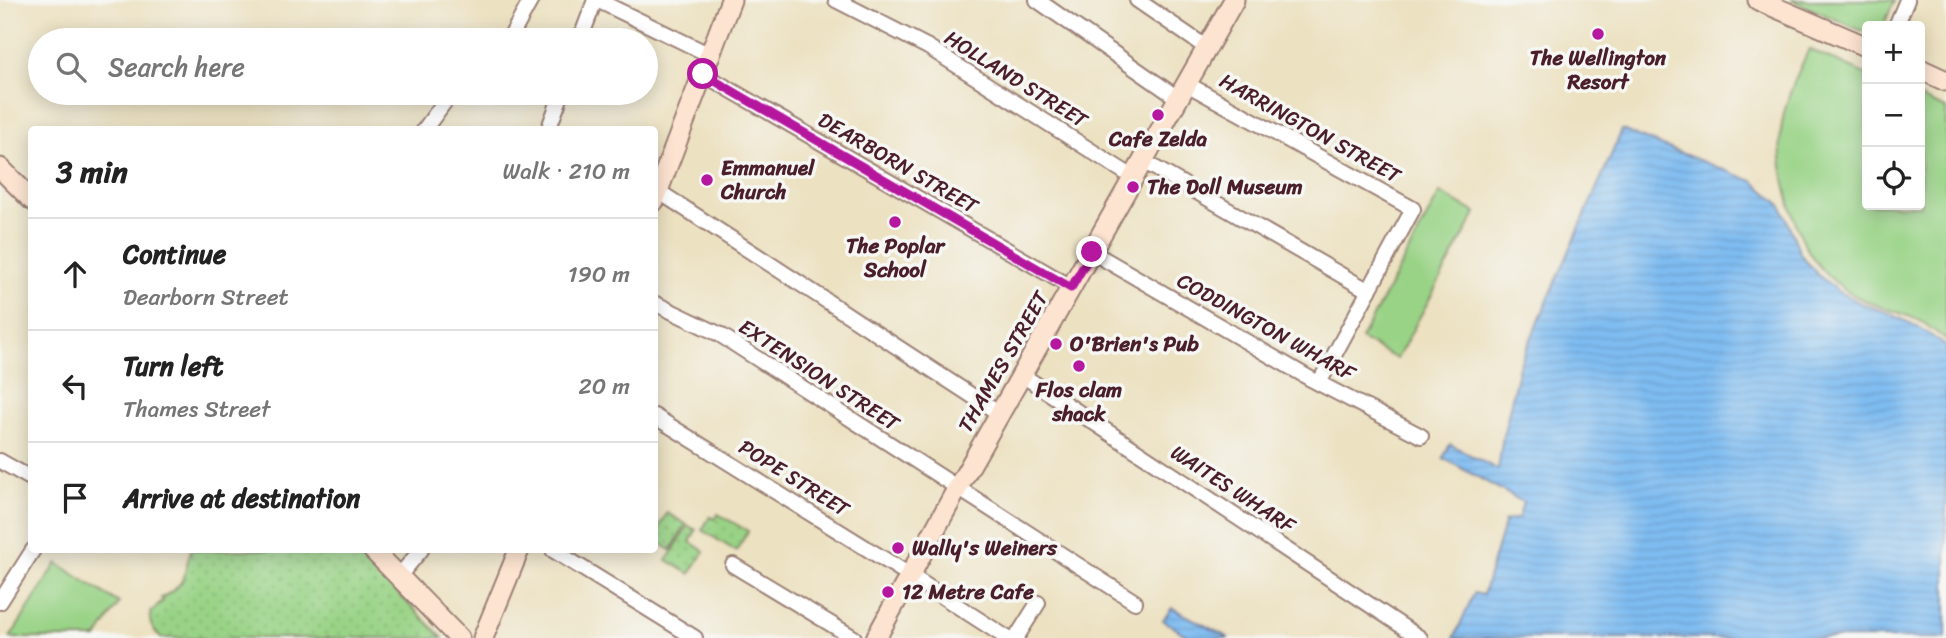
<!DOCTYPE html>
<meta charset="utf-8">
<style>
:root{--surface:#fff;--page:#f6f6f6;--text:#222;--muted:#767676;--line:#e0e0e0}
body{margin:0;font-family:Sriracha,sans-serif;background:var(--page);color:var(--text)}
.controls{position:absolute;right:21px;top:21px;display:grid;overflow:hidden;border-radius:7px;box-shadow:0 4px 18px #0003}
.controls button{width:63px;height:63px;display:grid;place-items:center;padding:0;border:0;border-bottom:2px solid var(--line);background:var(--surface);color:var(--text);font:35px sans-serif}
.stop{position:absolute;width:21px;height:21px;margin:-16px;border:5px solid #b5179e;border-radius:50%;background:#fff}
.stop.end{background:#b5179e;border-color:#fff;box-shadow:0 2px 7px #0008}
.list{margin:0;padding:0;list-style:none}
h2{display:flex;justify-content:space-between;align-items:center;height:91px;margin:0;padding:0 28px;font-size:30px}
h2 small{font-size:23px;font-weight:400;color:var(--muted)}
.list li{display:grid;grid-template-columns:46px 1fr auto;gap:21px;align-items:center;box-sizing:border-box;height:112px;padding:0 28px;border-top:2px solid var(--line)}
.list b{display:block;font-size:26px;white-space:nowrap}
.list p{margin:0;font-size:23px;white-space:nowrap;color:var(--muted)}
.list em{font-size:23px;font-style:normal;color:var(--muted)}
.icon{flex:none;width:38px;height:38px;fill:none;stroke:currentColor;stroke-width:2;stroke-linecap:round;stroke-linejoin:round}
.map{position:relative;flex:none;width:1946px;height:638px;overflow:hidden}
.search{position:absolute;background:var(--surface);box-shadow:0 4px 18px #0003;left:28px;top:28px;width:630px;height:77px;display:flex;align-items:center;gap:18px;box-sizing:border-box;padding:0 24px;border-radius:38px;color:var(--muted);font-size:26px}
.panel{position:absolute;background:var(--surface);box-shadow:0 4px 18px #0003;left:28px;top:126px;width:630px;height:427px;border-radius:7px}
.map>svg:first-child{display:block}
.grass{fill:url(#grass-dots);stroke:#727958;stroke-width:2}
.green{fill:#99d386;stroke:#727958;stroke-width:2}
.water{fill:url(#water-rules);stroke:#646e8e;stroke-width:2}
.lines{fill:none;stroke-linecap:round;stroke-linejoin:round}
.street-casing{stroke:#9b8076;stroke-width:18}
.secondary-casing{stroke:#9b8076;stroke-width:23}
.street{stroke:#fff;stroke-width:14}
.secondary{stroke:#fde4d1;stroke-width:19}
.route{stroke:#b5179e;stroke-width:9}
.poi-dot{fill:#b5179e;stroke:#f6f6f2;stroke-width:2.5}
.labels{text-anchor:middle;dominant-baseline:central;stroke-width:7;stroke-linejoin:round;paint-order:stroke}
.poi-label{font-size:21px;font-weight:bold;fill:#4a1f2b;stroke:#f6f6f2;text-anchor:start}
.street-label{font-size:21px;fill:#4a1f2b;stroke:#f6f6f2}
</style>
<div class="map">
<svg width="1946" height="638" viewBox="0 0 1946 638">
<defs>
<pattern id="grass-dots" width="8" height="8" patternUnits="userSpaceOnUse" patternTransform="scale(1.75)"><rect width="8" height="8" fill="#99d386"/><path d="M2 2h.1M6 6h.1" fill="none" stroke="#85b574" stroke-width="1.8" stroke-linecap="round"/></pattern>
<pattern id="water-rules" width="6" height="5" patternUnits="userSpaceOnUse" patternTransform="scale(1.75)"><rect width="6" height="5" fill="#7ebcf1"/><path d="M0 2.5h6" fill="none" stroke="#6ea1cf"/></pattern>
</defs>
<rect width="100%" height="100%" fill="#f6f6f2"/>
<filter id="ink" filterUnits="userSpaceOnUse"><feTurbulence type="fractalNoise" baseFrequency=".0143" numOctaves="2"/><feDisplacementMap in="SourceGraphic" scale="14" xChannelSelector="R" yChannelSelector="G"/><feConvolveMatrix kernelMatrix="1 2 1 2 8 2 1 2 1" color-interpolation-filters="sRGB"/></filter>
<filter id="wash" filterUnits="userSpaceOnUse"><feTurbulence type="fractalNoise" baseFrequency=".00686" numOctaves="4" result="noise"/><feDisplacementMap in="SourceGraphic" scale="28" xChannelSelector="R" yChannelSelector="G"/><feGaussianBlur stdDeviation="1.57" result="paint"/><feColorMatrix in="noise" values="0 0 0 0 0 0 0 0 0 0 0 0 0 0 0 0 0 1.4 0 .05"/><feComposite in="paint" operator="in"/></filter>
<g filter="url(#wash)">
<rect width="100%" height="100%" fill="#ece1c1"/>
<g class="grass">
<polygon points="667,513 686,524 671,550 655,540 655,535"/>
<polygon points="718,514 748,531 736,551 702,530 710,517 715,519"/>
<polygon points="688,526 696,530 690,542 704,551 690,574 667,560"/>
<path d="M191,550H355L443,638H162C153,631 148,624 151,612L163,601L161,598C190,582 182,575 191,550Z"/>
</g>
<g class="green">
<polygon points="1791,0 1895,0 1883,26 1867,26 1867,33"/>
<path d="M1809,49L1867,75V205H1920V98L1946,109V340C1938,334 1929,326 1920,321C1899,311 1875,307 1855,296C1840,287 1826,276 1815,261C1793,232 1775,160 1782,124C1786,97 1798,73 1809,49Z"/>
<polygon points="1440,193 1476,213 1397,359 1361,339"/>
<polygon points="57,563 119,603 97,638 10,638"/>
</g>
<g class="water">
<polygon points="1622,130 1753,181 1781,205 1801,255 1817,274 1838,291 1862,304 1889,313 1920,328 1946,346 1946,638 1454,638 1474,593 1483,595 1505,521 1519,518 1523,502 1443,458 1450,444 1498,470 1502,442 1519,366"/>
<polygon points="1172,608 1229,638 1190,638 1163,620"/>
</g>
</g>
<g filter="url(#ink)">
<g class="lines">
<g class="street-casing">
<g id="street">
<polyline points="597,0 710,55"/>
<polyline points="836,0 928,47 1134,178"/>
<polyline points="1037,0 1179,99"/>
<polyline points="1137,0 1207,48"/>
<polyline points="1896,26 1907,0"/>
<polyline points="509,40 531,0"/>
<polyline points="580,40 595,0"/>
<polyline points="703,74 1071,287"/>
<polyline points="1187,84 1413,209 1319,383"/>
<polyline points="424,130 451,93"/>
<polyline points="548,130 562,93"/>
<polyline points="1143,161 1369,291"/>
<polyline points="658,191 1000,414"/>
<polyline points="1092,252 1309,378 1421,436"/>
<polyline points="654,303 719,334 1135,602"/>
<polyline points="1022,375 1420,638"/>
<polyline points="654,416 911,576 1007,638"/>
<polyline points="0,461 32,479"/>
<polyline points="553,550 695,638"/>
<polyline points="733,565 854,638"/>
<polyline points="399,576 421,550"/>
<polyline points="0,602 33,550"/>
<polyline points="1016,638 1038,603"/>
</g>
</g>
<g class="secondary-casing">
<g id="secondary">
<polyline points="1758,0 1867,47"/>
<polyline points="1920,69 1946,81"/>
<polyline points="0,168 32,200"/>
<polyline points="654,201 731,0"/>
<polyline points="373,550 459,638"/>
<polyline points="483,638 519,550"/>
<polyline points="876,638 957,489 1234,0"/>
</g>
</g>
<use href="#street" class="street"/>
<use href="#secondary" class="secondary"/>
</g>
</g>
<g class="lines" filter="url(#ink)">
<polyline class="route" points="703,74 1071,288 1092,252"/>
</g>
<g class="poi-dot">
<circle cx="1598" cy="34" r="7"/>
<circle cx="1158" cy="115" r="7"/>
<circle cx="707" cy="180" r="7"/>
<circle cx="1133" cy="187" r="7"/>
<circle cx="895" cy="222" r="7"/>
<circle cx="1056" cy="344" r="7"/>
<circle cx="1079" cy="366" r="7"/>
<circle cx="898" cy="548" r="7"/>
<circle cx="888" cy="592" r="7"/>
</g>
<g class="labels">
<g class="poi-label">
<text x="1598" y="58" text-anchor="middle">The Wellington<tspan x="1598" dy="24">Resort</tspan></text>
<text x="1158" y="139" text-anchor="middle">Cafe Zelda</text>
<text x="721" y="168">Emmanuel<tspan x="721" dy="24">Church</tspan></text>
<text x="1147" y="187">The Doll Museum</text>
<text x="895" y="246" text-anchor="middle">The Poplar<tspan x="895" dy="24">School</tspan></text>
<text x="1070" y="344">O'Brien's Pub</text>
<text x="1079" y="390" text-anchor="middle">Flos clam<tspan x="1079" dy="24">shack</tspan></text>
<text x="912" y="548">Wally's Weiners</text>
<text x="902" y="592">12 Metre Cafe</text>
</g>
<g class="street-label">
<text transform="translate(1016 79) rotate(32)">HOLLAND STREET</text>
<text transform="translate(1310 128) rotate(29)">HARRINGTON STREET</text>
<text transform="translate(898 163) rotate(30)">DEARBORN STREET</text>
<text transform="translate(1266 327) rotate(29)">CODDINGTON WHARF</text>
<text transform="translate(1003 362) rotate(-60)">THAMES STREET</text>
<text transform="translate(819 375) rotate(33)">EXTENSION STREET</text>
<text transform="translate(794 478) rotate(32)">POPE STREET</text>
<text transform="translate(1233 489) rotate(33)">WAITES WHARF</text>
</g>
</g>
</svg>
<div class="controls">
<button>+</button>
<button>−</button>
<button><svg class="icon" aria-label="locate" viewBox="0 0 24 24"><circle cx="12" cy="12" r="6"/><path d="M12 2v4M12 18v4M2 12h4M18 12h4"/></svg></button>
</div>
<div class="stop" style="left:703px;top:74px"></div>
<div class="stop end" style="left:1092px;top:252px"></div>
<div class="search"><svg class="icon" aria-label="search" viewBox="0 0 24 24"><circle cx="10" cy="10" r="6"/><path d="M15 15l6 6"/></svg>Search here</div>
<section class="panel">
<h2>3 min<small>Walk · 210 m</small></h2>
<ul class="list">
<li><svg class="icon" aria-label="ahead" viewBox="0 0 24 24"><path d="M12 20V5M6 11l6-6 6 6"/></svg><div><b>Continue</b><p>Dearborn Street</p></div><em>190 m</em></li>
<li><svg class="icon" aria-label="left" viewBox="0 0 24 24"><path d="M17 20v-9H6M10 6l-5 5 5 5"/></svg><div><b>Turn left</b><p>Thames Street</p></div><em>20 m</em></li>
<li><svg class="icon" aria-label="arrive" viewBox="0 0 24 24"><path d="M6 21V4h12l-3 4 3 4H6"/></svg><div><b>Arrive at destination</b></div></li>
</ul>
</section>
</div>
